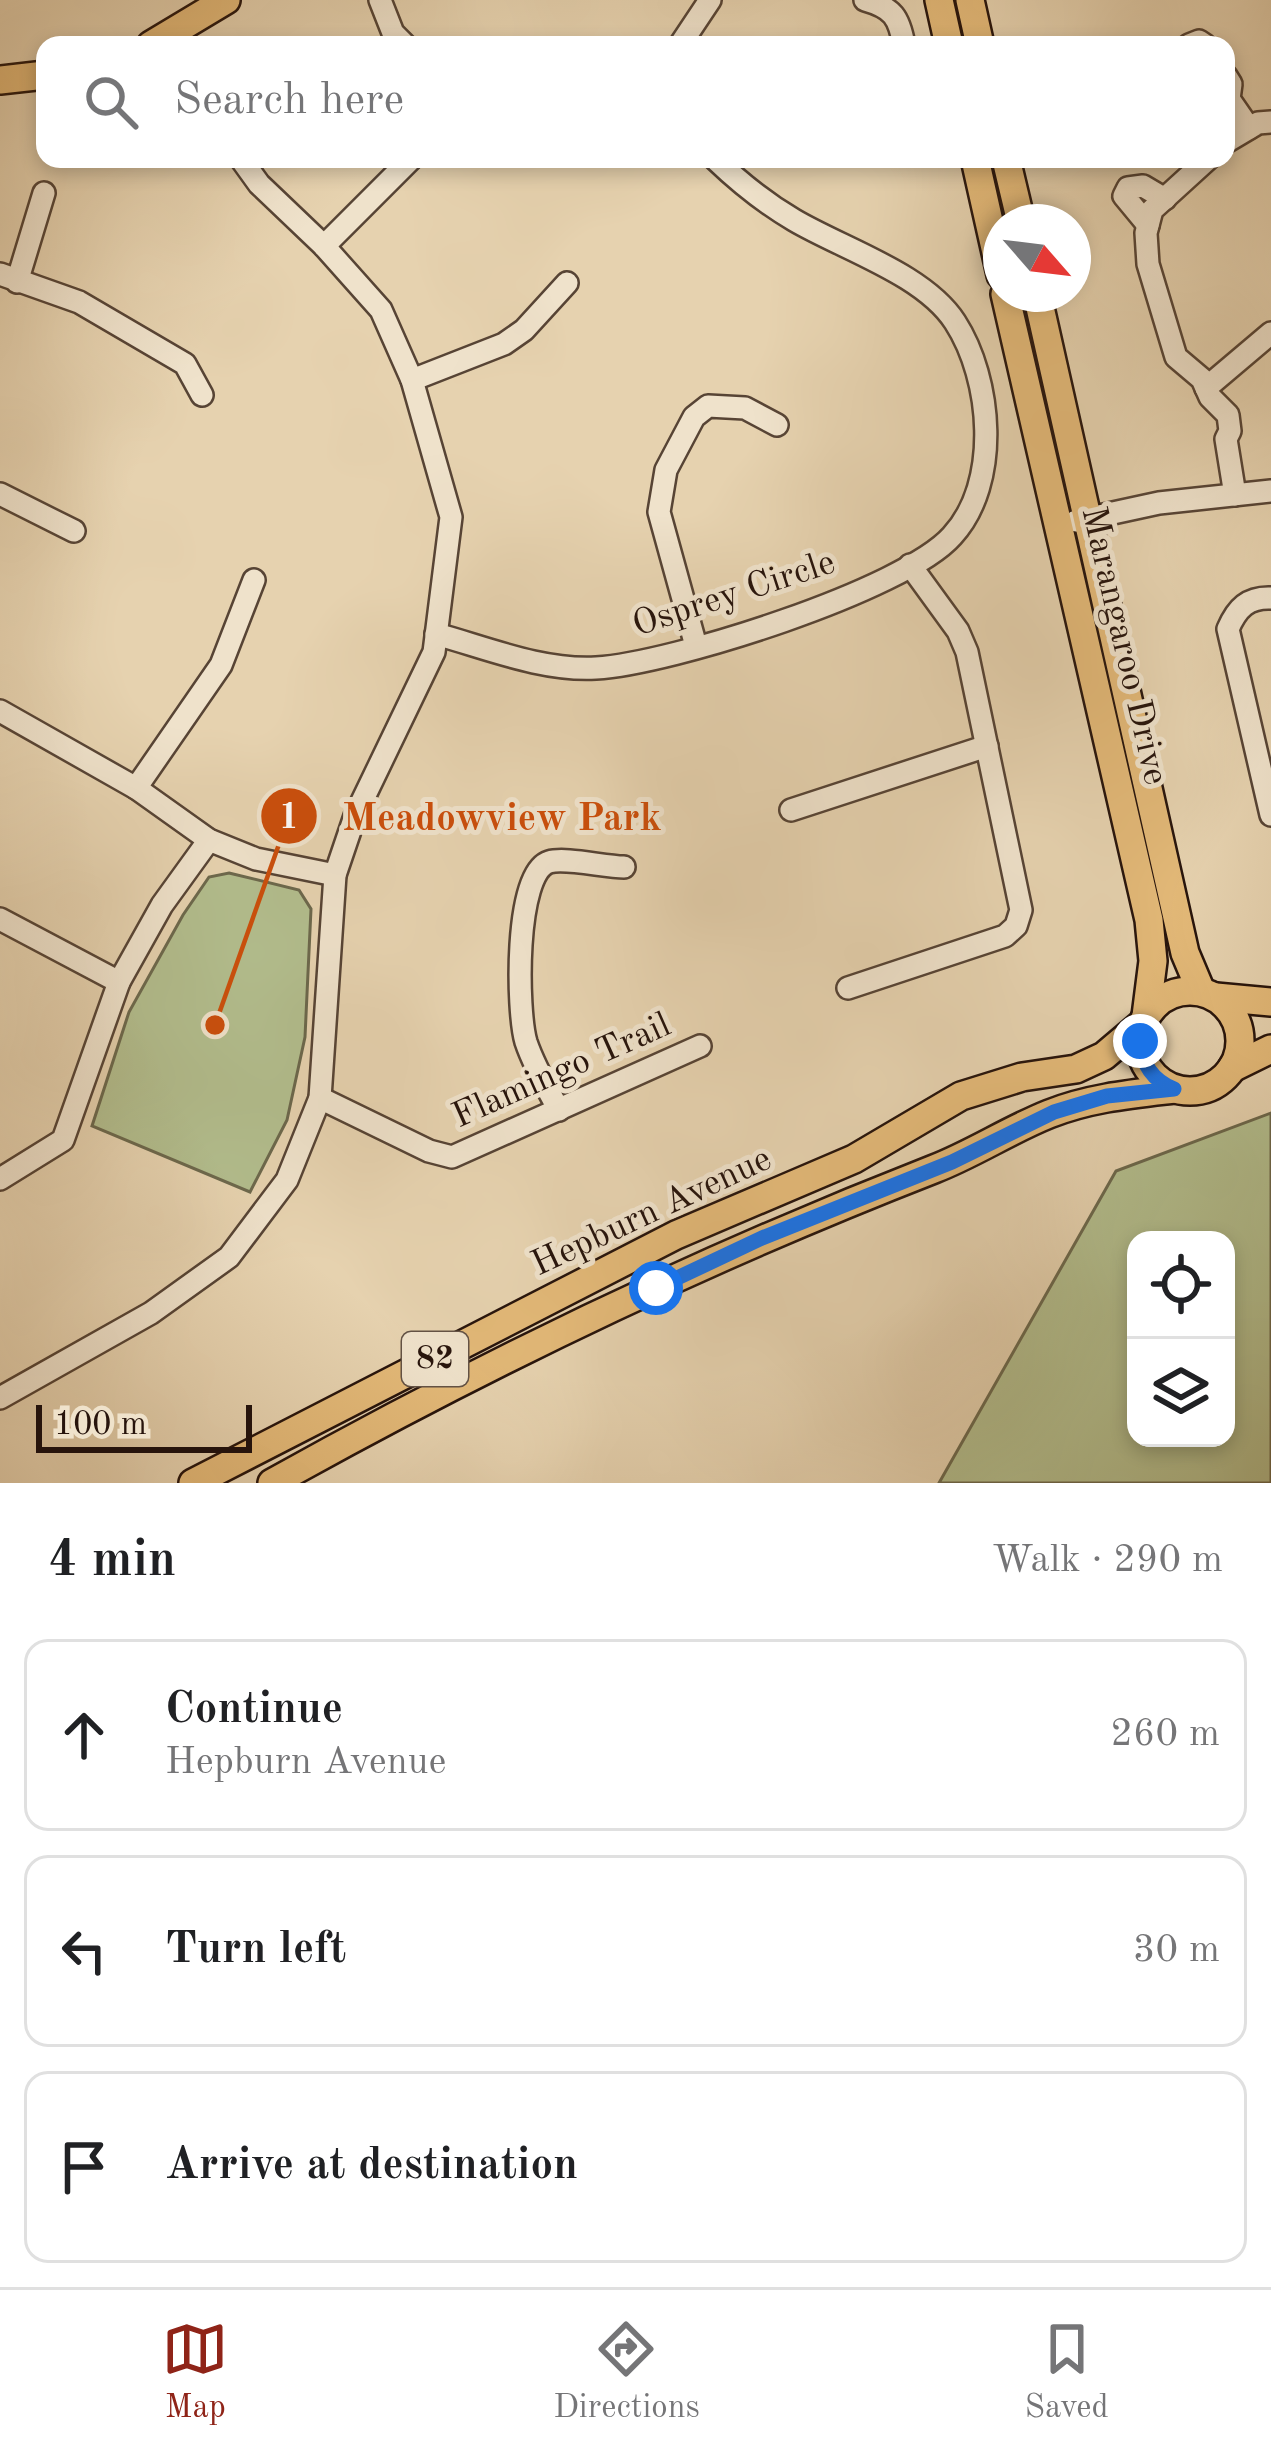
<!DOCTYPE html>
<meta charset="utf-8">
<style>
:root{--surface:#fff;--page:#f6f6f6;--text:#202124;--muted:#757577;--line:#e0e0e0;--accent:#8f2418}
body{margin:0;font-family:"Old Standard TT",serif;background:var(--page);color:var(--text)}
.controls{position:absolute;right:36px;bottom:36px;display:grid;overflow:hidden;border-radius:24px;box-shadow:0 6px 18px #0003}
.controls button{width:108px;height:108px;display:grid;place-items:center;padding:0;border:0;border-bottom:3px solid var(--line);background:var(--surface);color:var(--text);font:60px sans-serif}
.compass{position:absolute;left:983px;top:204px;width:108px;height:108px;border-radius:50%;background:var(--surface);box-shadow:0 6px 18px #0003;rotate:118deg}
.scale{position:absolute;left:36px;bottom:30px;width:216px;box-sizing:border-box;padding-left:12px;border:6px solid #27140c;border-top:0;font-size:33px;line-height:42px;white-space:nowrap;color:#27140c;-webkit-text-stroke:9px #efe2cb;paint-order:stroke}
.stop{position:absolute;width:36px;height:36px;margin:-27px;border:9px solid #1a73e8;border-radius:50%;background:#fff}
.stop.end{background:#1a73e8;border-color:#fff;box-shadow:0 3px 12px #0008}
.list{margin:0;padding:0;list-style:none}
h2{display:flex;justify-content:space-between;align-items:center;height:156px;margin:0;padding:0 48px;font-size:51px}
h2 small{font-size:39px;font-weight:400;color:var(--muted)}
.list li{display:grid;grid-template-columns:78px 1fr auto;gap:36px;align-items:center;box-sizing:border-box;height:192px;margin:0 24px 24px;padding:0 24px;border:3px solid var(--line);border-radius:24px}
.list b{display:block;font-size:45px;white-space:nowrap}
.list p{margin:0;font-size:39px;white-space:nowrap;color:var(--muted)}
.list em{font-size:39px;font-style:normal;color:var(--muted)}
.icon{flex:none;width:66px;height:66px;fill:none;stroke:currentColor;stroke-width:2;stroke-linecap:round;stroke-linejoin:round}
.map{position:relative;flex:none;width:1271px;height:1483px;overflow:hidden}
.search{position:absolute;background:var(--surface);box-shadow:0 6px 18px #0003;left:36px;right:36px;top:36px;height:132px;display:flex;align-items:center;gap:30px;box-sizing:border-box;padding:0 42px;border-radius:24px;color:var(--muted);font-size:45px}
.sheet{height:804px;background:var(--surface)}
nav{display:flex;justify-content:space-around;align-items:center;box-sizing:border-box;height:168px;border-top:3px solid var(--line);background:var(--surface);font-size:33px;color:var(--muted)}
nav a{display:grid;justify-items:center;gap:6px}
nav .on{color:var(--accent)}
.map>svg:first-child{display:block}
.green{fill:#b2bd8d;stroke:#6c684c;stroke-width:3;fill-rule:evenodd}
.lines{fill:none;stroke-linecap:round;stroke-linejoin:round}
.minor-casing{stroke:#574435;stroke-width:26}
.major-casing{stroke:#27140c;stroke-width:32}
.minor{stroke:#efe2cb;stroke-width:21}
.major{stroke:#e3b978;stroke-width:27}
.route{stroke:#1a73e8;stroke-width:15}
.labels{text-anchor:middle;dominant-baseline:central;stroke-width:10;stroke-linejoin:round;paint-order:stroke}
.shield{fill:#efe2cb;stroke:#635245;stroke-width:3}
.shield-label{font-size:33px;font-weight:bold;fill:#27140c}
.street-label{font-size:36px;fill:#27140c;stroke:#efe2cb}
.leader{fill:none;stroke:#cb4f0c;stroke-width:4.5}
.callout-dot{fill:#cb4f0c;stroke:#efe2cb;stroke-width:4.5}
.mark-label{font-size:36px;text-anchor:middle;font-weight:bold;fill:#fff}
.callout-label{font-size:39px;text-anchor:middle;font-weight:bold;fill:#cb4f0c;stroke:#efe2cb;stroke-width:10;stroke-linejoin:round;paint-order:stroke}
</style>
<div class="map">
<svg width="1271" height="1483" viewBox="0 0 1271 1483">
<rect width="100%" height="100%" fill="#e6d2af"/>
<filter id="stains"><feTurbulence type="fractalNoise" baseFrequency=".00167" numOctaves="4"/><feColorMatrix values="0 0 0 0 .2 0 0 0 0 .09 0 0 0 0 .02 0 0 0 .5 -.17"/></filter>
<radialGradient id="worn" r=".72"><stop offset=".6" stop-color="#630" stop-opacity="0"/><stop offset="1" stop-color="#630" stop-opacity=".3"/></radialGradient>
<g class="green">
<polygon points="229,873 299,890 311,909 305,1037 287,1120 250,1192 92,1126 129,1012 183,915 209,877"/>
<path d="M1271,1113V1483H939L1116,1171ZM1136,1240H1226V1438H1136Z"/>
</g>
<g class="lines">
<g class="minor-casing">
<g id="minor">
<polyline points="380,0 393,33 405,45"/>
<path d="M865,0C893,8 899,17 904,45"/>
<polyline points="680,45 710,0"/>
<polyline points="1189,45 1199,41 1205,45"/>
<polyline points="1226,76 1231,84 1229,99 1249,128"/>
<polyline points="1226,142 1258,123 1271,122"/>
<polyline points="1208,159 1152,210 1146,233 1148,264 1176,357 1202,379 1210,397 1228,415 1230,431 1226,439 1235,495"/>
<polyline points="1148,225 1124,196 1128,188 1143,186 1165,199"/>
<polyline points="324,246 411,159"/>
<polyline points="0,274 79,302 185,364 202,395"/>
<polyline points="17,282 44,193"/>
<polyline points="412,380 504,344 524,330 567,283"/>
<polyline points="1206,388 1271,333"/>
<polyline points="0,494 74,531"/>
<polyline points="1076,521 1159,503 1271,491"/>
<path d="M1271,598C1248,597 1237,608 1228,629L1271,815"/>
<path d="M436,634C487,648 542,671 596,668C670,664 904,590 952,536C1001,483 992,379 955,322C924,274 843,249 794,220C765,203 739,182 715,159"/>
<polyline points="696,646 659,512 666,470 694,417 708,406 745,408 777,425"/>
<polyline points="0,711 136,788 209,840 256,859 335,875"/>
<polyline points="136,788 221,665 254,580"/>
<polyline points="791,810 987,746"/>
<polyline points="0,919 119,982"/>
<polyline points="848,988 1005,936 1016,926 1021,910 967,652 958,631 910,565"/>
<polyline points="320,1098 429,1151 452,1157 700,1046"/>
<path d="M559,1110C547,1088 534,1066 526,1042C517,1012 514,873 549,862C565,857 605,867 624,867"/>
<polyline points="0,1179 63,1140 119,982 162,905 209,840"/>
<polyline points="0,1398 151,1313 229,1257 287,1180 320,1098 335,875 355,816 434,652 451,517 412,380 381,310 324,246 259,184 241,159"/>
</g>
</g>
<g class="major-casing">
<g id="major">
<polyline points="939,0 949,45"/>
<polyline points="970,0 980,45"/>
<polyline points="151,45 226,0"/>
<polyline points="0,80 45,75"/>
<polyline points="975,159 1001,275"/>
<polyline points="1006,159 1021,222"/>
<polyline points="1005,294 1149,920 1153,961 1146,1016"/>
<polyline points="1037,294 1185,953 1201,991"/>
<circle cx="1190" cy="1041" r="50"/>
<polyline points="1216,997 1271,1002"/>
<polyline points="1232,1068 1271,1049"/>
<polyline points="193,1483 676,1235 854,1159 961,1096 1022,1077 1076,1069 1104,1056 1143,1023"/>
<path d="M272,1483C485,1364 706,1258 934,1169C973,1154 1009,1130 1049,1114C1089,1098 1131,1094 1174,1089"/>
</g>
</g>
<use href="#minor" class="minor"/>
<use href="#major" class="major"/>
</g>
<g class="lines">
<path class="route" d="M656,1288L762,1238L952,1162L1054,1112L1107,1096L1174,1089C1152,1080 1142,1064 1140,1041"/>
</g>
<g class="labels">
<rect class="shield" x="402" y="1332" width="66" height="54" rx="9"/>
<g class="shield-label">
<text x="435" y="1359">82</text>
</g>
<g class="street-label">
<text transform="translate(734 595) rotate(-18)">Osprey Circle</text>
<text transform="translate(1123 646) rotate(77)">Marangaroo Drive</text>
<text transform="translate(562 1072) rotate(-24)">Flamingo Trail</text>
<text transform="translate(652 1213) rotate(-25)">Hepburn Avenue</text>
</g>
</g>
<path class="leader" d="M215 1025L289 816"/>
<g class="callout-dot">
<circle cx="215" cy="1025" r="12"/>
<circle cx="289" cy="816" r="30"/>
</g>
<g class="mark-label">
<text x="289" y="828">1</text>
</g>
<g class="callout-label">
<text x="502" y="830">Meadowview Park</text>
</g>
<rect width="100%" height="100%" filter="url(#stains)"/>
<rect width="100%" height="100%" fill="url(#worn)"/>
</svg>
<div class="controls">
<button><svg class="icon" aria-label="locate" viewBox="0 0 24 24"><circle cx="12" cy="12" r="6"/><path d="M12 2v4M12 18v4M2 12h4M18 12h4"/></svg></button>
<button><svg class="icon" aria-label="layers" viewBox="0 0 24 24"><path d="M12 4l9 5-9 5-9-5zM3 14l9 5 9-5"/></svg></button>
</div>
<svg class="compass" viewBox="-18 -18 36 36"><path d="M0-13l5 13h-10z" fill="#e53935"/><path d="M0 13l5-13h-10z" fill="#757577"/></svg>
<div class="scale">100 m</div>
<div class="stop" style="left:656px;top:1288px"></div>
<div class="stop end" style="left:1140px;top:1041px"></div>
<div class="search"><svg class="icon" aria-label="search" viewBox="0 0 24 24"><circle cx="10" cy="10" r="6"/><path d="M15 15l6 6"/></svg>Search here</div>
</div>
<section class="sheet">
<h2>4 min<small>Walk · 290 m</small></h2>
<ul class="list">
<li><svg class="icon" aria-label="ahead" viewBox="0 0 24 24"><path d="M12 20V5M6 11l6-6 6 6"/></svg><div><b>Continue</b><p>Hepburn Avenue</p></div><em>260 m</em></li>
<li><svg class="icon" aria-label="left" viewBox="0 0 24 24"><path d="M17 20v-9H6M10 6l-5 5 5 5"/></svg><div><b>Turn left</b></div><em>30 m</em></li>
<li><svg class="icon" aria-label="arrive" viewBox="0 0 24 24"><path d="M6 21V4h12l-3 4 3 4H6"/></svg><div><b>Arrive at destination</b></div></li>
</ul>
</section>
<nav>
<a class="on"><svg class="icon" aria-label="map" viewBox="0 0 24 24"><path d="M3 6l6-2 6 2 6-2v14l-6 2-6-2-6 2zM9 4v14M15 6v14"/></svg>Map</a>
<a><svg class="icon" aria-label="directions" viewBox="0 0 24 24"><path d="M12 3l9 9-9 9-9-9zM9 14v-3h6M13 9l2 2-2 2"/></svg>Directions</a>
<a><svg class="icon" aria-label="saved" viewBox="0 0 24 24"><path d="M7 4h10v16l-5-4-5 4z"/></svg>Saved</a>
</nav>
